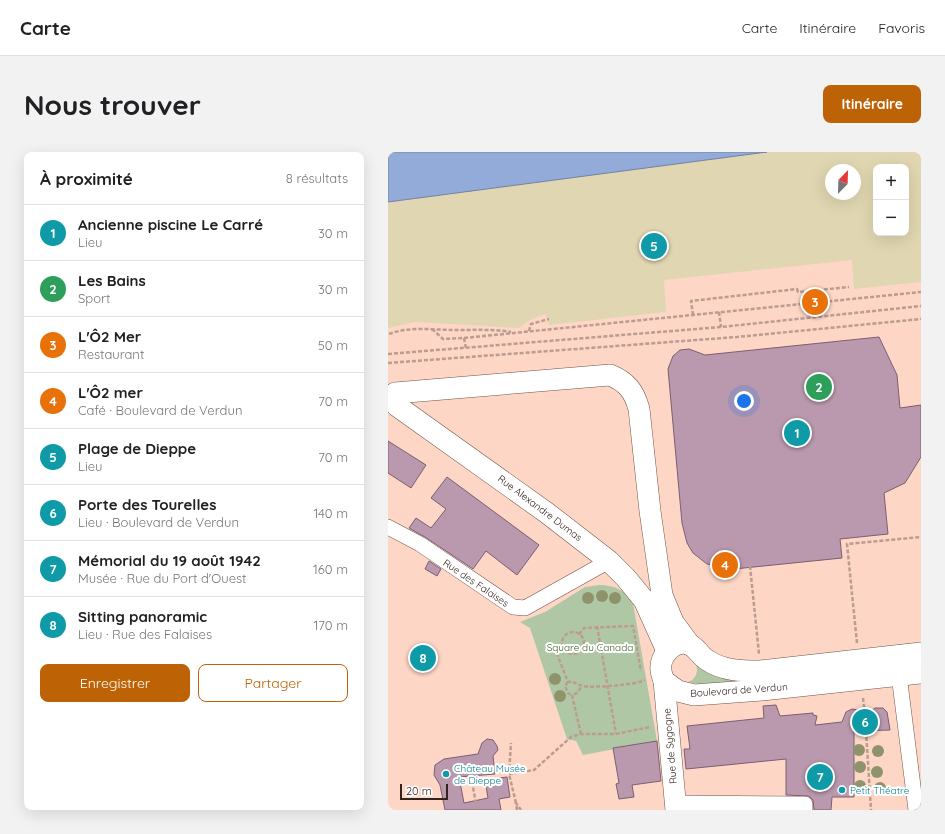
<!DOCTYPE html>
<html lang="fr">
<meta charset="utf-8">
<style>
:root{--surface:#fff;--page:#f2f2f2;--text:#202124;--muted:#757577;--line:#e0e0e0;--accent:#bd6306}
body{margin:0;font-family:Quicksand,sans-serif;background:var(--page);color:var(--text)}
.controls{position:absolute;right:12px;top:12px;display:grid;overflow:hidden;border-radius:8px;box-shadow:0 4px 16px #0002}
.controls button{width:36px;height:36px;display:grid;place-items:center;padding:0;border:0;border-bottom:1px solid var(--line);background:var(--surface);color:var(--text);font:20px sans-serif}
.compass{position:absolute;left:437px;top:12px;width:36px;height:36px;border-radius:50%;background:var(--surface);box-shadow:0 4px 16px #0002;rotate:23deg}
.scale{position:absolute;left:12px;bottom:10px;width:48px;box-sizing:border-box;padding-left:4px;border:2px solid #32231e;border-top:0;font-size:11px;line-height:14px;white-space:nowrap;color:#32231e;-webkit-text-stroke:3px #fff;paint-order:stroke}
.you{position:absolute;left:356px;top:249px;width:14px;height:14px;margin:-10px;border:3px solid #fff;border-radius:50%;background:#1a73e8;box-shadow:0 0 0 6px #1a73e833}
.badge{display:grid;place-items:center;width:26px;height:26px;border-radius:50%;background:var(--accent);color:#fff;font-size:13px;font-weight:700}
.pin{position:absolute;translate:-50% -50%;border:2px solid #fff;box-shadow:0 1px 4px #0006}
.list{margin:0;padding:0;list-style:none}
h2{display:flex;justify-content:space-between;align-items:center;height:52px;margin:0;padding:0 16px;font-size:17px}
h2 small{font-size:13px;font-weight:400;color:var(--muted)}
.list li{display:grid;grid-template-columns:26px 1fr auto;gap:12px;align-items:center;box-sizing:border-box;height:56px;padding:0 16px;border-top:1px solid var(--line)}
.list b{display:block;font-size:15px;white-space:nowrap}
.list p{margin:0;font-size:13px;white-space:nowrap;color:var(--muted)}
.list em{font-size:13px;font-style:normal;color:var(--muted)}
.actions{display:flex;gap:8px;padding:12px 16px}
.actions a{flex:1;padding:9px 0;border:1px solid var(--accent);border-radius:8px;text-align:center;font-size:14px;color:var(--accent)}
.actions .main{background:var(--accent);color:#fff}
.map{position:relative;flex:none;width:533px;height:658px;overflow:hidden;border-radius:8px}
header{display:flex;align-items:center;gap:24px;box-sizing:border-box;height:56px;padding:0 20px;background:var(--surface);border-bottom:1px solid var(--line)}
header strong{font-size:19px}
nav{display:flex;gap:22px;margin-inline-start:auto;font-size:14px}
.intro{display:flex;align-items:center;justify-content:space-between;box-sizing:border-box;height:96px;padding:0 24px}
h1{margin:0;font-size:28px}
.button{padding:10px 18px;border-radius:8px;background:var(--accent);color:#fff;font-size:14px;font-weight:700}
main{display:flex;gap:24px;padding:0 24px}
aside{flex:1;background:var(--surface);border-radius:8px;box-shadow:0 4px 16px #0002}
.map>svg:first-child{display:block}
.green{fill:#b0c7a6}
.sand{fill:#e0d6b1;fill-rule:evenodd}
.water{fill:#92abd8;stroke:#7582a0}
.building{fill:#ba99ae;stroke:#7c5e71}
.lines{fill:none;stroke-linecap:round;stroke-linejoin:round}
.street-casing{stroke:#735345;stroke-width:16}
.secondary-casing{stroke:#735345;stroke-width:22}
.path{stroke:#bb9c90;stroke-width:2.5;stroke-dasharray:4 2;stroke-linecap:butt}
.street{stroke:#fff;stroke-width:15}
.secondary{stroke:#fff;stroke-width:21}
.tree{fill:#8f936b}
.culture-dot{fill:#0f9aa8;stroke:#fff;stroke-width:1.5}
.labels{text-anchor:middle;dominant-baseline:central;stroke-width:4;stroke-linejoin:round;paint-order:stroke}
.street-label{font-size:10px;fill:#32231e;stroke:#fff}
.park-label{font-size:10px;fill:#355d20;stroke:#fff}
.culture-label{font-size:10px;fill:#0d838f;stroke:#fff;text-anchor:start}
</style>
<header>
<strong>Carte</strong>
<nav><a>Carte</a><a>Itinéraire</a><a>Favoris</a></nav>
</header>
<div class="intro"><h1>Nous trouver</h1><a class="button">Itinéraire</a></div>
<main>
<aside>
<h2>À proximité<small>8 résultats</small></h2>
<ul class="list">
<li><span class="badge" style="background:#0f9aa8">1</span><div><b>Ancienne piscine Le Carré</b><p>Lieu</p></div><em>30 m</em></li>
<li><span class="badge" style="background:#2e9e5b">2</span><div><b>Les Bains</b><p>Sport</p></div><em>30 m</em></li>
<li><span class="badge" style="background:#e8710a">3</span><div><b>L'Ô2 Mer</b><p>Restaurant</p></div><em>50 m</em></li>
<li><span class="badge" style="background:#e8710a">4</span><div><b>L'Ô2 mer</b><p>Café · Boulevard de Verdun</p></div><em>70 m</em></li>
<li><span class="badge" style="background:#0f9aa8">5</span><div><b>Plage de Dieppe</b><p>Lieu</p></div><em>70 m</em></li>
<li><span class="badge" style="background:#0f9aa8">6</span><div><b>Porte des Tourelles</b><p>Lieu · Boulevard de Verdun</p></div><em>140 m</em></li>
<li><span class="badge" style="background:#0f9aa8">7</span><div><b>Mémorial du 19 août 1942</b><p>Musée · Rue du Port d'Ouest</p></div><em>160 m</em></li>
<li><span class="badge" style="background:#0f9aa8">8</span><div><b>Sitting panoramic</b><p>Lieu · Rue des Falaises</p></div><em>170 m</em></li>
</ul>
<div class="actions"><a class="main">Enregistrer</a><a>Partager</a></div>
</aside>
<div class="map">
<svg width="533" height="658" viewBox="0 0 533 658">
<rect width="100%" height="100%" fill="#fdd6c6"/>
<g class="green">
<path d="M211,433C226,433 238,438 245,451L269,589L195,603L188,589L179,587L142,476L132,470L157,460L197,435Z"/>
<path d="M307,510L533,513L318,533L300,530C309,527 311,518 307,510Z"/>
</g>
<path class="sand" d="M379,0H533V130L466,137L464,108L276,128L278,160L161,173L158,162L142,168L131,176L27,170L0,176V50ZM488,15H518V81H488ZM443,18H467V42H443Z"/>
<polygon class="water" points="0,0 379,0 0,50"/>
<g class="building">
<polygon points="491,185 509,223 512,256 533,253 533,305 517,331 496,341 500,382 452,387 454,406 346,417 319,412 305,401 299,391 294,371 280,217 285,204 292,198 301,197 317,203"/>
<polygon points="0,289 38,313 23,336 0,321"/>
<polygon points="59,325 151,393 129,423 98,399 85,417 37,385 21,376 28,366 43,376 58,357 43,346"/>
<polygon points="41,409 53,417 49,424 37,417"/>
<polygon points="388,553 392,564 425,561 425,563 429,564 427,573 454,570 458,560 464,557 470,558 478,564 487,556 495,556 499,560 502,578 466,579 466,645 444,645 443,658 426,658 425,648 421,644 398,643 398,607 298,617 296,597 302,597 299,574 376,566 375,554"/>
<polygon points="99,587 105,588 109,594 110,598 105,604 107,622 71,625 76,651 100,646 97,628 119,625 122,645 111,647 113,658 57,658 52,633 46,623 47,613 56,607 90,602 94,591"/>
<polygon points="269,589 273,629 244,633 246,645 231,647 228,632 231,631 225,596"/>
</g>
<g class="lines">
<g class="street-casing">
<g id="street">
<polyline points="0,375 32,392 125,455 137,456 221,409"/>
<polyline points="511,523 528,658"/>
<polyline points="288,651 417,652 417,658"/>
</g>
</g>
<g class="secondary-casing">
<g id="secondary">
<path d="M279,499L256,448L238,426L221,409L159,361L9,254L7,241L222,223C239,230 246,239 251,257L262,359L274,443L285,470L302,493"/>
<polyline points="276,529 290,539 306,543 374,538 533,521"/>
<path d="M288,658L276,529C275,526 273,521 273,518C271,504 286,488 300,492C308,494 312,504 319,508C335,519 354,519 372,519L533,501"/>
</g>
</g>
<g class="path">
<polyline points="436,139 437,149"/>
<polyline points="331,160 333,175"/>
<polyline points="305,163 303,149 409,137 410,140 461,135"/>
<polyline points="44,177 55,187 76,186 533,140"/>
<polyline points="141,179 143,172 161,167"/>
<path d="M1,182C21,174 46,178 68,178C87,178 105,177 123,180"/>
<polyline points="76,186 78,196"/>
<polyline points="0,202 333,175 533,154"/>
<polyline points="0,211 349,185 533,167"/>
<polyline points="362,414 371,502"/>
<polyline points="209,474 228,582"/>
<circle cx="185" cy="491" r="11"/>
<polyline points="191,482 196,476 245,474 253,519"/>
<polyline points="469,491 459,392 533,385"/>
<path d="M174,494L167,497L180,530C187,529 189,533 195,534C205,536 248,533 257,528"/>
<polyline points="180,530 177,534 180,541 184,543"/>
<polyline points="475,546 477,563"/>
<polyline points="478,579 483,658"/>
<polyline points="193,582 184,543 189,541 194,534"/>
<polyline points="81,612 89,658"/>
<polyline points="121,622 123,591"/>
<polyline points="128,651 121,622 146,618 183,585 193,582 228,582 262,575"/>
<polyline points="129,658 128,651 133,658"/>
</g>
<use href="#street" class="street"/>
<use href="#secondary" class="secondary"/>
</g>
<g class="tree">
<circle cx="214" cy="444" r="6"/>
<circle cx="200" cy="446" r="6"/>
<circle cx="227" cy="446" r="6"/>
<circle cx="167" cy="527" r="6"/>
<circle cx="172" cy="544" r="6"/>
<circle cx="471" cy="598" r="6"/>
<circle cx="490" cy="599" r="6"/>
<circle cx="472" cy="615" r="6"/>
<circle cx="489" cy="620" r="6"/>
<circle cx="472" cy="634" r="6"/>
<circle cx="492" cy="636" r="6"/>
</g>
<g class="culture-dot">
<circle cx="58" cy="622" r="4"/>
<circle cx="454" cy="638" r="4"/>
</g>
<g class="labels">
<g class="street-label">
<text transform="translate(152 356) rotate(37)">Rue Alexandre Dumas</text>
<text transform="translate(88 431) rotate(34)">Rue des Falaises</text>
<text transform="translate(351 538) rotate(-4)">Boulevard de Verdun</text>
<text transform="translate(282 594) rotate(-95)">Rue de Sygogne</text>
</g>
<g class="park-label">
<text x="202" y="495">Square du Canada</text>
</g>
<g class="culture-label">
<text x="66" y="616">Château Musée<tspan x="66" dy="12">de Dieppe</tspan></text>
<text x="462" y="638">Petit Théatre</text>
</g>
</g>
</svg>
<div class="controls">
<button>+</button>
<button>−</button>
</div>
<svg class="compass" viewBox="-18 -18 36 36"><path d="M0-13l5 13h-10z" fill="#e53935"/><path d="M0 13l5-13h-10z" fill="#757577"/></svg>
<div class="scale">20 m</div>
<div class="you"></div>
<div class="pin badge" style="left:409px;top:281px;background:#0f9aa8">1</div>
<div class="pin badge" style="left:431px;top:235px;background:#2e9e5b">2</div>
<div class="pin badge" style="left:427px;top:150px;background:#e8710a">3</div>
<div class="pin badge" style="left:337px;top:413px;background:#e8710a">4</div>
<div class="pin badge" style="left:266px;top:94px;background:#0f9aa8">5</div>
<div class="pin badge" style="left:477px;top:570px;background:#0f9aa8">6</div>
<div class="pin badge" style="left:432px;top:625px;background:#0f9aa8">7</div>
<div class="pin badge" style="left:35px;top:506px;background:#0f9aa8">8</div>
</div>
</main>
